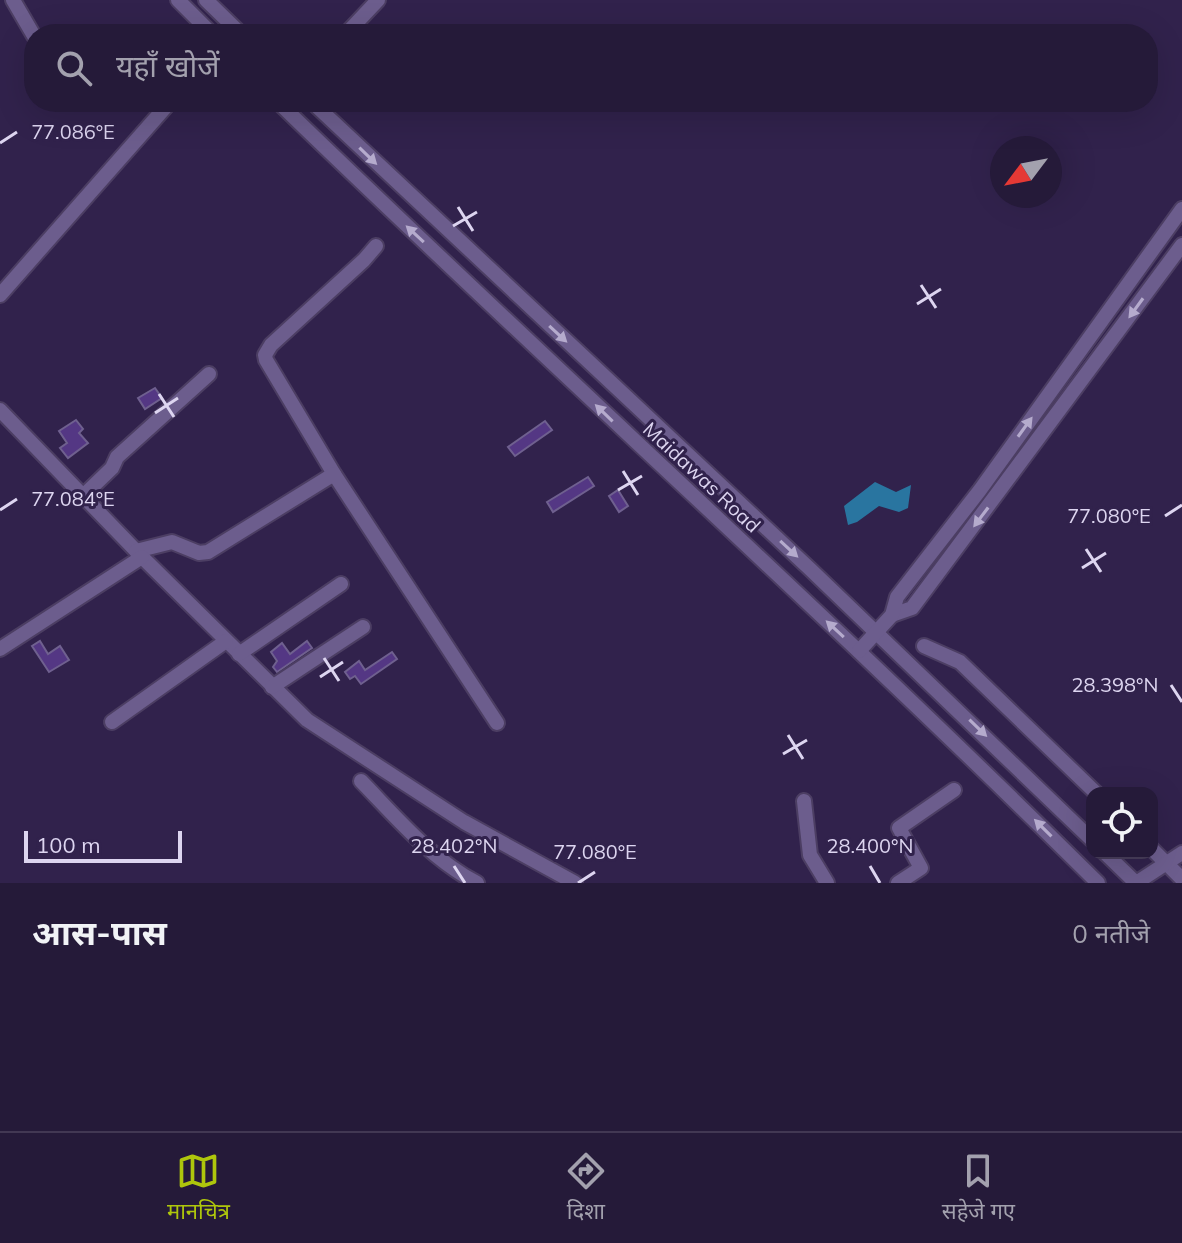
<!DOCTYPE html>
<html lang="hi">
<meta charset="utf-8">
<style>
:root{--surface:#251a39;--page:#312744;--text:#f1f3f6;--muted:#a3a1ae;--line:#423853;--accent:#aec60c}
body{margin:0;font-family:Mulish,"Noto Sans Devanagari",sans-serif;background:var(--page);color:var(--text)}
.controls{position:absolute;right:24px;bottom:24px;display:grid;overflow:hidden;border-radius:16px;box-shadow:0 8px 32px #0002}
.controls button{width:72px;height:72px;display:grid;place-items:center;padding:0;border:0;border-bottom:2px solid var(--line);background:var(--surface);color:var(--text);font:40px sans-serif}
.compass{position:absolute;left:990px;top:136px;width:72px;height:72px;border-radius:50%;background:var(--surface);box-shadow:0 8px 32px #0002;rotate:238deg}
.scale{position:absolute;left:24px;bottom:20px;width:158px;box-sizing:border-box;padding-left:8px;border:4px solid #ddd5f0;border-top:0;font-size:22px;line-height:28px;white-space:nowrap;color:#ddd5f0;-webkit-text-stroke:6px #31224c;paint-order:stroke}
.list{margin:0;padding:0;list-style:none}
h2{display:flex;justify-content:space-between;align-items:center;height:104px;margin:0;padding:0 32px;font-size:34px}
h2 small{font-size:26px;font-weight:400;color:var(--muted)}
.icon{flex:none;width:44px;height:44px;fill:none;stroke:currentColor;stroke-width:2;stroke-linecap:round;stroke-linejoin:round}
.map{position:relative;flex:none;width:1182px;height:883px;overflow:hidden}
.search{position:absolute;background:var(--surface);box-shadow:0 8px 32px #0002;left:24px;right:24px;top:24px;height:88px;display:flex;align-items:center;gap:20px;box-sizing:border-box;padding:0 28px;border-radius:32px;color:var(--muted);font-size:30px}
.sheet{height:248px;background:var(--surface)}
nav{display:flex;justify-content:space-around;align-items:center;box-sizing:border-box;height:112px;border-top:2px solid var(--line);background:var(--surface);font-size:22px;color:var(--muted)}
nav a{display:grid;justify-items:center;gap:4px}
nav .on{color:var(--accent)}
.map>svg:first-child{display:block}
.water{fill:#2975a0}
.building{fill:#543784;stroke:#6f608f;stroke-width:2}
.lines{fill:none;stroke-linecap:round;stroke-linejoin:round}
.minor-casing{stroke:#4c3e63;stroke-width:18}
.minor{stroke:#6c5d8d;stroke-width:14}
.oneway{fill:#b5abcd}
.ticks{fill:none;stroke:#ddd5f0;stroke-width:3}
.labels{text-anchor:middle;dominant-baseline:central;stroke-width:6;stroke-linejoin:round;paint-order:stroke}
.street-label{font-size:20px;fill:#ddd5f0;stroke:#31224c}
.ticks-label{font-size:20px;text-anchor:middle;fill:#ddd5f0;stroke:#31224c;stroke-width:6;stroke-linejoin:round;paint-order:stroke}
</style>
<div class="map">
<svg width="1182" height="883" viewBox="0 0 1182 883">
<rect width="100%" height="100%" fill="#31224c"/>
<polygon class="water" points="875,482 896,492 911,485 908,508 899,512 879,506 857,522 848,525 844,506"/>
<g class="building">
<polygon points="155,388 162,398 145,409 138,398"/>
<polygon points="76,420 83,429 79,433 88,443 68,458 60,448 67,443 59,431"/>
<polygon points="545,421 552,430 515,456 508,447"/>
<polygon points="588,477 594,486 553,512 547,502"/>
<polygon points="618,490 628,506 619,512 609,496"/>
<polygon points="40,641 48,654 60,646 69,660 49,672 32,646"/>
<polygon points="307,641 312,648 277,672 273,667 277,661 271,652 282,643 290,654"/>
<polygon points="392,652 397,659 361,684 355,676 350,679 345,672 359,661 365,670"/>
</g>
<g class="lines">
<g class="minor-casing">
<g id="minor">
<polyline points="13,0 34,36"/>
<polyline points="178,0 212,34"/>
<polyline points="206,0 241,34"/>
<polyline points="346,34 378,0"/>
<path d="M278,102C549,365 830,617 1098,883"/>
<polyline points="312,102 810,569 1092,840"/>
<polyline points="0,295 170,102"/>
<polyline points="0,410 142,557 307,720 464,822 575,883"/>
<polyline points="334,474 266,360 265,355 271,345 364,260 376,246"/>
<polyline points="84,495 112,468 117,457 209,374"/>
<polyline points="136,551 172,542 199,553 208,552 334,474 497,723"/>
<polyline points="892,615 912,608 1182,245"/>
<polyline points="924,646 960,662 1096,793"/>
<polyline points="0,649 142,557"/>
<polyline points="859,651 892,615 897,597 980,490 1182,209"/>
<polyline points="239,654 341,584"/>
<polyline points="272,687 363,627"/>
<polyline points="112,722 226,641"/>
<path d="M361,781C397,818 431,859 477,883"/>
<polyline points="804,801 810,855 827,883"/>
<polyline points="1152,849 1182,879"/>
<polyline points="1105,853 1136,883 1182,853"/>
<polyline points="898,883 921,868 899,828 954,790"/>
</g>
</g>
<use href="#minor" class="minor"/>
</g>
<defs><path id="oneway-solid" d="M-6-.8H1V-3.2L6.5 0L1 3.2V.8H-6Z" transform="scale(2)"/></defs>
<g class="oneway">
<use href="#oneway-solid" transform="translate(368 156) rotate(44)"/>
<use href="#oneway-solid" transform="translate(415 234) rotate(-137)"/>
<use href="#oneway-solid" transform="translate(1136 308) rotate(126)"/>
<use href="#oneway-solid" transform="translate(558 334) rotate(43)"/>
<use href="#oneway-solid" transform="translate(604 413) rotate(-136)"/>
<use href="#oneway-solid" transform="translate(1025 427) rotate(-54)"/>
<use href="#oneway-solid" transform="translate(981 517) rotate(127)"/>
<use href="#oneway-solid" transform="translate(789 549) rotate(43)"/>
<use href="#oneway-solid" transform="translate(835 629) rotate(-137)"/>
<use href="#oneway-solid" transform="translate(978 728) rotate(44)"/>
<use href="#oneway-solid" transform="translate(1043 828) rotate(-135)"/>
</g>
<path class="ticks" d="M0,143L17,132M458,207L473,231M453,226L477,212M921,285L936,308M917,304L941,289M159,394L174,417M155,413L178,398M623,471L638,495M618,490L642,476M0,510L17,499M1165,516L1182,505M1086,549L1101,572M1082,568L1106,553M324,658L339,681M320,677L343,662M1171,685L1182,702M788,735L803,759M783,754L807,740M454,866L465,883M870,866L880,883M578,883L595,872"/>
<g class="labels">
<g class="street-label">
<text transform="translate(702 477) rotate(43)">Maidawas Road</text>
</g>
</g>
<g class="ticks-label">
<text x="73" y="139">77.086°E</text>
<text x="73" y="506">77.084°E</text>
<text x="1109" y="523">77.080°E</text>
<text x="1115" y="692">28.398°N</text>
<text x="454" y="853">28.402°N</text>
<text x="870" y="853">28.400°N</text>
<text x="595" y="859">77.080°E</text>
</g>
</svg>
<div class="controls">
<button><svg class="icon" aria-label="locate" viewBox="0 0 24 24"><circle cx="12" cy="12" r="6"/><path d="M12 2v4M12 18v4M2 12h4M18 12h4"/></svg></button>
</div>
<svg class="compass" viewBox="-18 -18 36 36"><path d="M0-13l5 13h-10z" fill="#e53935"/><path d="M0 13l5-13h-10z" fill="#a3a1ae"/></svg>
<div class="scale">100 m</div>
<div class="search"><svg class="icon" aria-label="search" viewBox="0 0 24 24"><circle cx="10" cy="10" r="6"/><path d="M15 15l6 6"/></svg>यहाँ खोजें</div>
</div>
<section class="sheet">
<h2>आस-पास<small>0 नतीजे</small></h2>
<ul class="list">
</ul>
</section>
<nav>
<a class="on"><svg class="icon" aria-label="map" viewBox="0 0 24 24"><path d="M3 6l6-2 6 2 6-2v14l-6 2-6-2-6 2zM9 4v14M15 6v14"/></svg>मानचित्र</a>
<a><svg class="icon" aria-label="directions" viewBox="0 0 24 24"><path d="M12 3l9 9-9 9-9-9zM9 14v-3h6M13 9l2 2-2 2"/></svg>दिशा</a>
<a><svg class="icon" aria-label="saved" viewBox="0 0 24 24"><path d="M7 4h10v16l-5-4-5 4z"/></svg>सहेजे गए</a>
</nav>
